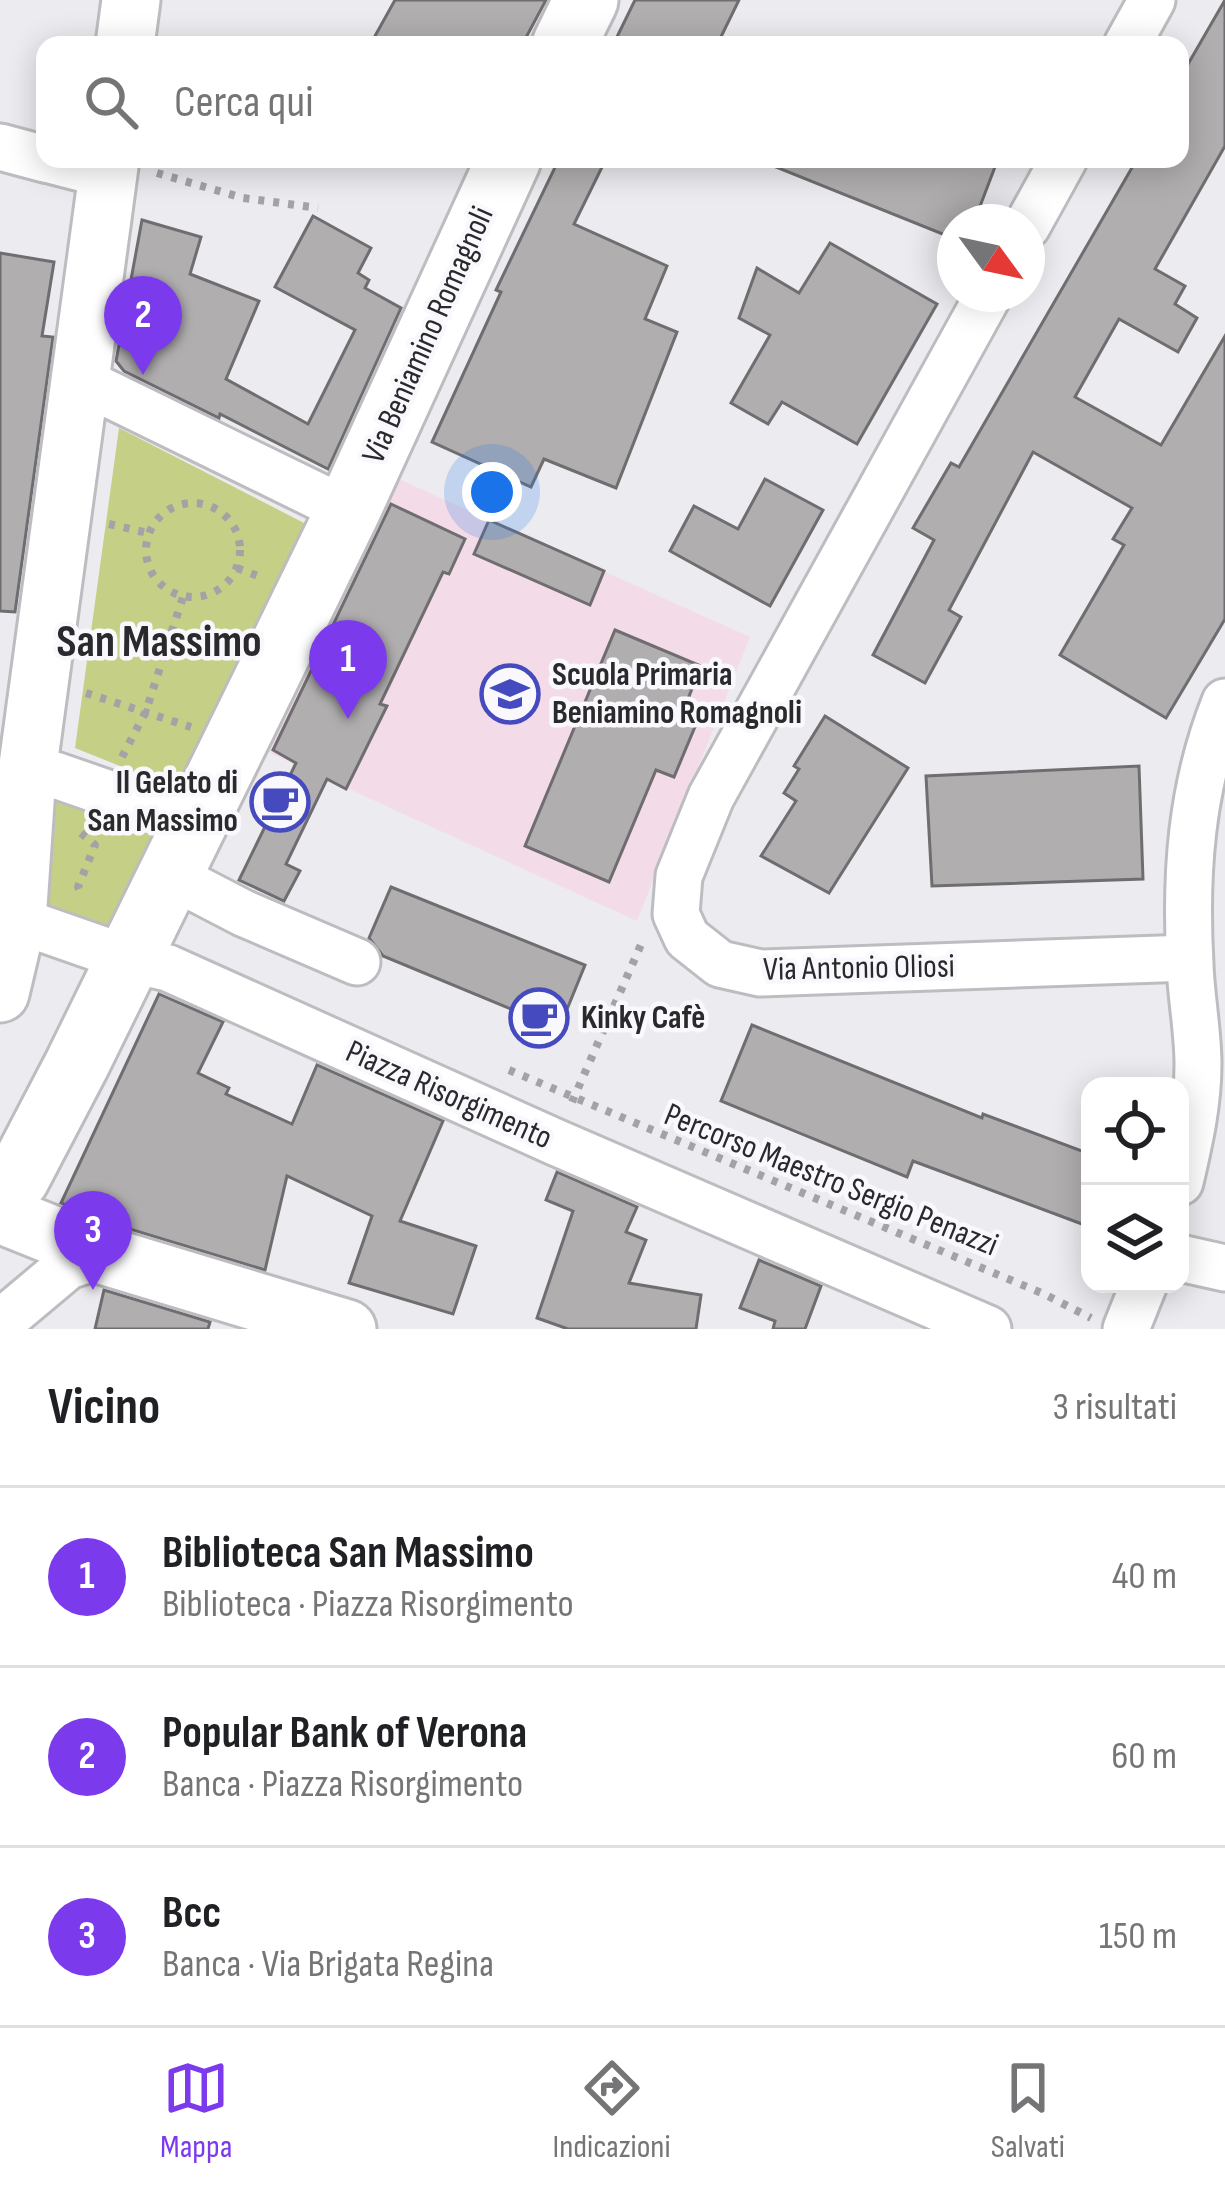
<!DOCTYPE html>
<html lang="it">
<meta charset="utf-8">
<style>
:root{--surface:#fff;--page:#f2f2f2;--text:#202124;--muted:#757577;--line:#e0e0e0;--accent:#7c3aed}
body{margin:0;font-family:"Sofia Sans Condensed",sans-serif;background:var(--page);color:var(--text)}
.controls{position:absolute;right:36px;bottom:36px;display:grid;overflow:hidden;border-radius:24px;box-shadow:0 6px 30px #0003}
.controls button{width:108px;height:108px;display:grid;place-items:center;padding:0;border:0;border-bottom:3px solid var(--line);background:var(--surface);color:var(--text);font:60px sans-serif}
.compass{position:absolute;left:937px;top:204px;width:108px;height:108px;border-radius:50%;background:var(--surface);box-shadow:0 6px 30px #0003;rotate:123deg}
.you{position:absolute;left:492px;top:492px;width:42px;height:42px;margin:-30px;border:9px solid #fff;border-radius:50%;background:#1a73e8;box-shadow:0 0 0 18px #1a73e833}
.badge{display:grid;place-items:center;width:78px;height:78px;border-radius:50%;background:var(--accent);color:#fff;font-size:39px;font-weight:700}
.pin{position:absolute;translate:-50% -99px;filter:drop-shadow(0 3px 6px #0008)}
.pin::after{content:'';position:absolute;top:63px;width:42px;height:36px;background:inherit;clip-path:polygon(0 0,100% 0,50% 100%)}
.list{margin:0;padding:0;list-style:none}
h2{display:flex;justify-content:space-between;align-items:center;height:156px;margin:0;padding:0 48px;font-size:51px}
h2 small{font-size:39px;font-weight:400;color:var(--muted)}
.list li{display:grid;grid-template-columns:78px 1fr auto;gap:36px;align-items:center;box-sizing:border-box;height:180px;padding:0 48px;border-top:3px solid var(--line)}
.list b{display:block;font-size:45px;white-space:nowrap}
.list p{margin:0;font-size:39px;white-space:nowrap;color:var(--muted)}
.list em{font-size:39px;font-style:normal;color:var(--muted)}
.icon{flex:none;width:66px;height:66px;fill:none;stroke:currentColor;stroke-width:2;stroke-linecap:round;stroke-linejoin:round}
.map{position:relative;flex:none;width:1225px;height:1329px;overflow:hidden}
.search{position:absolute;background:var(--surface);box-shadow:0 6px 30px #0003;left:36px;right:36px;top:36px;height:132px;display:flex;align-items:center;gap:30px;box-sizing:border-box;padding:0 42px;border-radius:24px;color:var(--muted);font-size:45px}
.sheet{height:696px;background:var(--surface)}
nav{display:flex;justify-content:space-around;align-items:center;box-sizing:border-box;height:168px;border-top:3px solid var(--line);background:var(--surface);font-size:33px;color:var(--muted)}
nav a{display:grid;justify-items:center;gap:6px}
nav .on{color:var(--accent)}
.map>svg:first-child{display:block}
.education{fill:#f3dbe7}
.green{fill:#c5cf86}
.building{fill:#b1aeb0;stroke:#706d70;stroke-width:3}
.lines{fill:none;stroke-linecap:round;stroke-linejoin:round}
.minor-casing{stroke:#bdbdc1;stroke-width:51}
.tertiary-casing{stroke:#bdbdc1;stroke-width:63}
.secondary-casing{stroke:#bdbdc1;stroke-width:69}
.path{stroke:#a3a3a6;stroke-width:8;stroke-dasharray:6 9;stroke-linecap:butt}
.minor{stroke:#fff;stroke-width:45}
.tertiary{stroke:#fff;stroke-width:57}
.secondary{stroke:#fff;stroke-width:63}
.labels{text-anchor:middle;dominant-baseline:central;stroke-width:9;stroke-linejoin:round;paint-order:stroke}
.street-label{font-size:33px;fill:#2a2a2c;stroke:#f9f9fd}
.poi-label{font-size:33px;font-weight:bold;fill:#2a2a2c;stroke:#f9f9fd;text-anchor:start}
.district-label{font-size:45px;font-weight:bold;fill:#2a2a2c;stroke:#f9f9fd}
</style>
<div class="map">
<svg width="1225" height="1329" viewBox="0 0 1225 1329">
<rect width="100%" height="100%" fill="#ececf0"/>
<polygon class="education" points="394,477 750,637 637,921 266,751"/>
<g class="green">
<polygon points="119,428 304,523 190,794 75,748"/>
<polygon points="46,794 158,828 109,942 42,928"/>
</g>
<g class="building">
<polygon points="395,0 546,0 522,45 370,45"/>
<polygon points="635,0 739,0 717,45 613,45"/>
<polygon points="1225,0 1225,146 1155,269 1185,286 1175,304 1197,318 1178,352 1119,319 1075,397 1161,445 1225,336 1225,619 1166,718 1060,655 1124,545 1113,539 1132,508 1033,452 949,610 961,617 925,683 873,655 934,540 913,528 951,463 959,467 1137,159 1180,159 1180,78"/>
<polygon points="559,159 606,159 574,224 667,266 645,319 677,332 616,488 544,459 531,487 432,442 501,292 496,290"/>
<polygon points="756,159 998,159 974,222 955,222 955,239"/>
<polygon points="313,216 371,248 358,273 369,280 365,288 401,308 328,469 220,414 219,418 124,371 116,361 142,220 201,237 190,274 259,301 226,379 308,424 355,330 275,287"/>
<polygon points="830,243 937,304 857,444 782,402 768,424 731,403 770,335 739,318 757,268 799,293"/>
<polygon points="0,253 54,262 42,336 53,337 15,612 0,611"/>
<polygon points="765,479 823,510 770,606 670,551 694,506 738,529"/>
<polygon points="391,504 465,539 449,574 443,572 380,704 387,706 346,789 327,779 286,864 300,871 284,901 239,880 296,763 273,750"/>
<polygon points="489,520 604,571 590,605 474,554"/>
<polygon points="615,630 701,666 686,704 702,710 674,777 656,770 609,882 525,846"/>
<polygon points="825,716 908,768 829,893 761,856 796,801 784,793 799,769 794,766"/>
<polygon points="1139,766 1143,879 932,886 926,776"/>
<polygon points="391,887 585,965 559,1029 383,956 369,938"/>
<polygon points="159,994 223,1022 198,1073 229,1088 226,1094 292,1124 317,1065 443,1121 400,1221 476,1246 453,1314 349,1283 372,1216 287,1176 265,1270 113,1224 61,1203"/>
<polygon points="752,1025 982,1118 983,1114 1090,1154 1090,1227 913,1161 907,1177 721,1101"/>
<polygon points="557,1172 637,1207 626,1232 646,1240 629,1283 701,1295 696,1329 568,1329 537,1318 573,1211 546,1200"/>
<polygon points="759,1260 821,1286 805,1329 773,1329 775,1321 740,1308"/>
<polygon points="104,1290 210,1322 208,1329 95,1329"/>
</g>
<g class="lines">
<g class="minor-casing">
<g id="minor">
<polyline points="1127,45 1152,0"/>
<polyline points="0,147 45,159"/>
<polyline points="46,159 108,175"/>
<polyline points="1027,226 1064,159"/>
<polyline points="989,294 711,797 679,876 676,914 687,938 720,964 760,973 1189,958"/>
<polyline points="82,381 348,511"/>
<polyline points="27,773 55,775 196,824"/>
<polyline points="170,875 243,913 357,962"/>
<polyline points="0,914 129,959 168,968 555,1142 988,1329"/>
<path d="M1180,1182C1189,1143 1198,1105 1198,1064C1198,1031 1191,997 1190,964C1185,873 1191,787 1225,702"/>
<polyline points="1180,1258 1225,1268"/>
<polyline points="0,1323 68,1266 102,1255"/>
<polyline points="1126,1329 1144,1284"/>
</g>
</g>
<g class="tertiary-casing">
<g id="tertiary">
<polyline points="125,45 131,0"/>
<polyline points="0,993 17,921 27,773 110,159"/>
<polyline points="0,1214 102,1255 347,1329"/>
</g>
</g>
<g class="secondary-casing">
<g id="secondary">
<polyline points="564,45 586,0"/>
<polyline points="0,1200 18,1177 77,1064 245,722 348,511 509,159"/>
</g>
</g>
<g class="path">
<polyline points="157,173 243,198 318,208"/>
<circle cx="193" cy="550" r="47"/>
<polyline points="109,524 148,533"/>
<polyline points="237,568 263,578"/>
<polyline points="86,693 191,727"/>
<polyline points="122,757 146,711 183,597"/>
<polyline points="81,833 95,845 78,887 82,896"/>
<polyline points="509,1070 1044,1294 1091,1318"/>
<polyline points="572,1102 643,940"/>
</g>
<use href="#minor" class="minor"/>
<use href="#tertiary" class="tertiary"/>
<use href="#secondary" class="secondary"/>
</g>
<defs>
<g id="school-ring" transform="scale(3)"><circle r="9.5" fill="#f9f9fd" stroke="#464abf" stroke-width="1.5"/><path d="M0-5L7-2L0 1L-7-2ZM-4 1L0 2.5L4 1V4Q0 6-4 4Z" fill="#464abf"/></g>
<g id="cafe-ring" transform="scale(3)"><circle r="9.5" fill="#f9f9fd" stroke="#464abf" stroke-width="1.5"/><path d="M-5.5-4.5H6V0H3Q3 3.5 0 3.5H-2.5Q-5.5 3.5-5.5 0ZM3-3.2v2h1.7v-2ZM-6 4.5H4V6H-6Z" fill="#464abf"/></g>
</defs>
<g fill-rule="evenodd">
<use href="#school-ring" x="510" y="694"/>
<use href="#cafe-ring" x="280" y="802"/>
<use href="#cafe-ring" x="539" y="1018"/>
</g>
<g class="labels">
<g class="street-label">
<text transform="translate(428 335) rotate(-66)">Via Beniamino Romagnoli</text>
<text transform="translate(859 968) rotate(-1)">Via Antonio Oliosi</text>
<text transform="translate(449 1095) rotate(24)">Piazza Risorgimento</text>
<text transform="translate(831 1180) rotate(22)">Percorso Maestro Sergio Penazzi</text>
</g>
<g class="poi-label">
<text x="552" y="675">Scuola Primaria<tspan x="552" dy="38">Beniamino Romagnoli</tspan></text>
<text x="238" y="783" text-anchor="end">Il Gelato di<tspan x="238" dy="38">San Massimo</tspan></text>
<text x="581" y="1018">Kinky Cafè</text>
</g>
<g class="district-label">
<text x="159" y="642">San Massimo</text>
</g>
</g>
</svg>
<div class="controls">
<button><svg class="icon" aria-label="locate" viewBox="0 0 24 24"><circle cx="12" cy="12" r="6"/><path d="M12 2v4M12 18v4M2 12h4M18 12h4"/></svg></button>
<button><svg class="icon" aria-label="layers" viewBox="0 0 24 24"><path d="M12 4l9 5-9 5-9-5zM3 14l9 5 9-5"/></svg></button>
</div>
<svg class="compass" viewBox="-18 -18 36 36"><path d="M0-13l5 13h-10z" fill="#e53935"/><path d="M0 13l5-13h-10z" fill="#757577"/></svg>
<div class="you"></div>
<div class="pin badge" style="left:348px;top:719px">1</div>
<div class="pin badge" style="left:143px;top:375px">2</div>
<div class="pin badge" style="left:93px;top:1290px">3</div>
<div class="search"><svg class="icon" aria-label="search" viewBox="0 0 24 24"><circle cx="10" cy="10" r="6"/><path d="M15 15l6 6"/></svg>Cerca qui</div>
</div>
<section class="sheet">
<h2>Vicino<small>3 risultati</small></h2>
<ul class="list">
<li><span class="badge">1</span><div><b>Biblioteca San Massimo</b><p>Biblioteca · Piazza Risorgimento</p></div><em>40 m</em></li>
<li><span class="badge">2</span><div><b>Popular Bank of Verona</b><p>Banca · Piazza Risorgimento</p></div><em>60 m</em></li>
<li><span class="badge">3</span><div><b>Bcc</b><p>Banca · Via Brigata Regina</p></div><em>150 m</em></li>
</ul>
</section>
<nav>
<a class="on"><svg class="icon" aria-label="map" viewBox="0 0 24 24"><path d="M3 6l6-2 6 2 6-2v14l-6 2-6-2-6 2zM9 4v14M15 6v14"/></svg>Mappa</a>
<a><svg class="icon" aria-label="directions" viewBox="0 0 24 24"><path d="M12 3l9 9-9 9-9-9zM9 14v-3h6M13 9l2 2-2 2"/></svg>Indicazioni</a>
<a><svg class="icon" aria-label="saved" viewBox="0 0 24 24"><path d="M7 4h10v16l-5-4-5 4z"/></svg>Salvati</a>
</nav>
